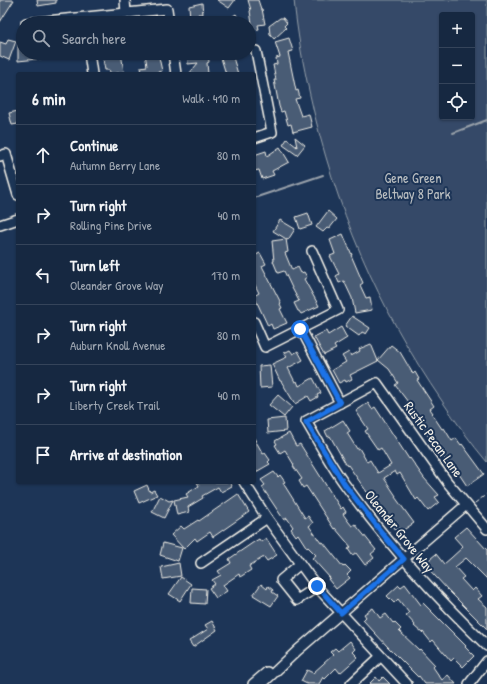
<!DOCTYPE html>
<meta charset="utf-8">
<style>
:root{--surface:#162841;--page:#23344c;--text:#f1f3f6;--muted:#9ea6b1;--line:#35445a}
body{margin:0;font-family:"Patrick Hand",sans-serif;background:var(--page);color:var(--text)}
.controls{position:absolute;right:12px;top:12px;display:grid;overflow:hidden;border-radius:4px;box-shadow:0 1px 3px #0004}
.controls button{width:36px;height:36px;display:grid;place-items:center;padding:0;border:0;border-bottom:1px solid var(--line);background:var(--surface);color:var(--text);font:20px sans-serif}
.stop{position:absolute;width:12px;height:12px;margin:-9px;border:3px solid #1a73e8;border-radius:50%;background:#fff}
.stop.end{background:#1a73e8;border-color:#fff;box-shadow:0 1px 4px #0008}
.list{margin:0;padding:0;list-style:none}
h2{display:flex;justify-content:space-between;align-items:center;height:52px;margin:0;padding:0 16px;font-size:17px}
h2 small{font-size:13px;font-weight:400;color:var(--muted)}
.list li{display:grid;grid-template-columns:26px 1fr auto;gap:12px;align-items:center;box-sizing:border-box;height:60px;padding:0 16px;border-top:1px solid var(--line)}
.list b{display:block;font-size:15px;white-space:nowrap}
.list p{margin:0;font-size:13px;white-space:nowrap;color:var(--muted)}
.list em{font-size:13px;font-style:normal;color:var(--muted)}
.icon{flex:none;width:22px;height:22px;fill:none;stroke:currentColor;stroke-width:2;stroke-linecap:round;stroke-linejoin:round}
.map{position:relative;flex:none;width:487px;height:684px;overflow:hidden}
.search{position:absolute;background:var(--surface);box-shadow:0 1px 3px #0004;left:16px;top:16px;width:240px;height:44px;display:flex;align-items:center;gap:10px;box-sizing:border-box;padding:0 14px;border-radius:22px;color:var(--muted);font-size:15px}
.panel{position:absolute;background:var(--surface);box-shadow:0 1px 3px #0004;left:16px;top:72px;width:240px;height:412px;border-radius:4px}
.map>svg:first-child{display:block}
.green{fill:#354a67;stroke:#949ea8;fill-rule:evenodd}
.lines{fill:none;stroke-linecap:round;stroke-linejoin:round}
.stream{stroke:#9aa2ab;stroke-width:2}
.building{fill:#485b74;stroke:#f4f1e8}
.minor-casing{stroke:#f4f1e8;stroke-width:12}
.path{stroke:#f4f1e8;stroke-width:1;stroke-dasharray:4 3;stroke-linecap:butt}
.minor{stroke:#1d3557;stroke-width:9}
.route{stroke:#1a73e8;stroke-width:5}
.labels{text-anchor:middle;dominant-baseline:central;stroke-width:4;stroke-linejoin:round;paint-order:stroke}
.park-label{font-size:14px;fill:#bbbfc1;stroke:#1d3557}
.street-label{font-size:14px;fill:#f4f1e8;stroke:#1d3557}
</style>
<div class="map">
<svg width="487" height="684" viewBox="0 0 487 684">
<rect width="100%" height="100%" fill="#1d3557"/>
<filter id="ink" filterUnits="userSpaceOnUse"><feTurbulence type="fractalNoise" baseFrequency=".025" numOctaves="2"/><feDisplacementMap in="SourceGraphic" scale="8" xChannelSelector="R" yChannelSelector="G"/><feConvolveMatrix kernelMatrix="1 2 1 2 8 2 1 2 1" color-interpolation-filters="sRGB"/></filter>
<g filter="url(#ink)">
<path class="green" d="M294,0H487V462C471,443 456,422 442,401C378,308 334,205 310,95C303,64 297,32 294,0ZM442,15H472V117H442Z"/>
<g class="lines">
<g class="stream">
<polyline points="453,133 487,120"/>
<polyline points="254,198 323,175"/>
</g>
</g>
<g class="building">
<polygon points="0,0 14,0 0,22"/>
<polygon points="37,0 56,0 56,3 38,6"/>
<polygon points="217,0 235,0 229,8"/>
<polygon points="248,0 258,0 261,9 262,9 265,24 258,25 259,29 253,30 250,11 251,10"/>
<polygon points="202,3 203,14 198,14 199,23 177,23 177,20 190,18 189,6"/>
<polygon points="236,14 241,23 223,23"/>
<polygon points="280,18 283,18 287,23 284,26 286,28 274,39 270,34 269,26"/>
<polygon points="289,38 293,51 288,52 296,91 298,90 300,98 295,99 301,116 309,114 312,127 293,132 291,124 288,125 284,111 281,112 279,106 274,80 276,80 273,65 277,64 276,58 280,57 275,42"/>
<polygon points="8,39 16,41 9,60 0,56 0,42 6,44"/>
<polygon points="23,43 23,53 46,53 47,58 18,61 18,44"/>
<polygon points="102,53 121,53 124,72 111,74 109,70 105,70"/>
<polygon points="145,53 158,53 162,71 158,72 158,74 142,74 141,67 147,66"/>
<polygon points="187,53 208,53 209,62 207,63 208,74 189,74 198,63 188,64"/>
<polygon points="232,54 238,74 226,74 221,58"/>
<polygon points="18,111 18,124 12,125 9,113"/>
<polygon points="295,137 305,145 297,155 283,145 287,139 297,147"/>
<polygon points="280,147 289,162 272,171 274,175 262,179 259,170 254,171 254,155 266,151 267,156"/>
<polygon points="328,211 337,219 329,229 327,228 323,232 316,227"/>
<polygon points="308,213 312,225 300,229 296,217"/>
<polygon points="280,220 295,229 288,240 273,231"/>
<polygon points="343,234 352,255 351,255 363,283 360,285 366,298 370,297 372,310 355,313 352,298 344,281 339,283 336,276 339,274 330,256 335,254 330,240"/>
<polygon points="286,239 288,252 285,253 292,270 298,267 301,273 304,272 307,277 304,279 319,306 301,314 299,311 298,311 294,303 299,301 292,288 284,271 278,273 273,261 274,261 272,241"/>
<polygon points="260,253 266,264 262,266 281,303 280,304 282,308 280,309 287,323 273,329 271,324 268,326 254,296 259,293 254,283 254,256"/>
<polygon points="352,316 370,328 366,334 362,332 359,336 345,326"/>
<polygon points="341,327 347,338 334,346 336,349 324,355 314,337 326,331 328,335"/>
<polygon points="371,344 378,361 350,375 352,379 346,382 345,380 339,383 332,370 346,362 342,356 349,352 351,356 360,351 359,349"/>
<polygon points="391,345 400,352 413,374 415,372 419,379 417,380 434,406 430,409 433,413 432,414 442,429 444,428 452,441 456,438 461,445 462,444 484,474 467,486 455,468 453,469 446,461 442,455 445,453 437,441 433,443 410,409 406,404 408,402 395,385 398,383 389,369 378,360"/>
<polygon points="290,350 293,354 298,351 303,360 288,368 295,382 297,381 299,386 313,378 321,393 317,395 318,397 311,401 308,396 295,404 281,381 280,381 272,364 287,357 284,353"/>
<polygon points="270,365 272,387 260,388 259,366"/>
<polygon points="278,395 292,407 284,417 269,405"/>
<polygon points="368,403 372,409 375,407 409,459 410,458 424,478 439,495 435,497 439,502 428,511 418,498 416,500 400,473 397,475 395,471 384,478 396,496 395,497 414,523 402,531 399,528 396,530 370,495 369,495 348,465 347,466 330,436 328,437 325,431 343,420 350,431 347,433 357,449 359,448 367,462 370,460 378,473 391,465 381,448 378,450 369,437 365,431 368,429 356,411"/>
<polygon points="285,418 286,431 268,433 267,420"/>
<polygon points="289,433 296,446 300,444 341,509 343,507 346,512 343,514 348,521 352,526 355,524 376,550 371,554 374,558 365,565 356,553 352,555 348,549 351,547 335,528 334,529 306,486 303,488 299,481 302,479 293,466 294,465 285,450 280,453 275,445 277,444 275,441"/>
<polygon points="254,438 263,454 265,453 270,460 268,462 270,464 256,472 254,468"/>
<polygon points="274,472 278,477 280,475 285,482 283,483 305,518 308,516 313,523 309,526 321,543 323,542 343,567 345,565 351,571 347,575 350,578 336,589 328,579 330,578 312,558 316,555 308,547 307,548 298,534 296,536 291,529 293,527 287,518 284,520 262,487 265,485 261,480"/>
<polygon points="197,482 230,482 232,486 221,492 218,487 202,496 203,498 188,507 189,512 177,515 174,500 188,497 186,494 199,486"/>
<polygon points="147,485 150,492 154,490 157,495 139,503 134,491"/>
<polygon points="238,494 249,512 213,537 210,532 197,541 195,538 184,549 171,535 181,526 184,529 198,520 199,521"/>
<polygon points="160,496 169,501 173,500 164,518 152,512"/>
<polygon points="466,527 487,550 487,579 466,558 455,567 464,577 461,579 472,591 475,588 482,596 478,599 487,607 487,629 447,589 424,564 436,554 444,564 451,558 463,547 454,537"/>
<polygon points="266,538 277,555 267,561 264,557 249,566 251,570 240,577 239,574 223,585 227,591 216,598 209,588 215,584 212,580 221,575 218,571 231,563 229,559 254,542 259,539 261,542"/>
<polygon points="163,543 182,548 178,561 160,555"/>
<polygon points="179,563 181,576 163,579 161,567"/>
<polygon points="181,577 191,584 180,601 169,594"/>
<polygon points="261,584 267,589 268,586 273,590 272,592 278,596 271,606 253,595"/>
<polygon points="405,584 421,605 423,603 466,646 465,647 474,656 463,667 454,658 451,661 433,640 431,642 423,632 422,633 414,626 415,625 406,615 409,613 398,599 394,603 387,596 399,585 401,587"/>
<polygon points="192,588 206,589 205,604 191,603"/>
<polygon points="373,608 380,618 386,614 393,623 394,622 401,629 399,631 419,650 420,649 435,665 433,667 442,680 448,675 456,684 425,684 419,676 418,677 387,646 363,620 366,617 364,614"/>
<polygon points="212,621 217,630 193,647 189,641 208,629 205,625"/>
<polygon points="350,641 356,649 353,652 358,657 340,673 336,668 325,679 323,677 319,684 307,684 301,681 307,670 313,673 333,655 330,652 335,648 338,651"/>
<polygon points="376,677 379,681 383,677 390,684 369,684"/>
</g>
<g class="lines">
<g class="minor-casing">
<g id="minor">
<polyline points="125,0 126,13"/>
<polyline points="26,23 167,9 169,23"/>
<polyline points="89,53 92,74"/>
<polyline points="173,53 176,74"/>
<polyline points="254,138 272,132 256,51"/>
<polyline points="0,156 6,154 18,195"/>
<polyline points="0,225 18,219"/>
<polyline points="254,322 265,347 338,310 312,251"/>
<polyline points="301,329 340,403"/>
<polyline points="244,482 267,518 317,587 407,684"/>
<path d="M487,529L448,483L377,383L306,421C319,443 331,466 346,486C388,544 436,597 487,646"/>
<polyline points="201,563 267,518"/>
<polyline points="300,564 281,580 297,600 317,587"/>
<polyline points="253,684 267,672"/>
<polyline points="262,684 298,650 466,505"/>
<polyline points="351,684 380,657"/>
<polyline points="469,684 487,661"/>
</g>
</g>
<polyline class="path" points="475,503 487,494"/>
<use href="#minor" class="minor"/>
</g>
</g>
<g class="lines" filter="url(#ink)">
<polyline class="route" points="300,329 340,403 306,422 345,485 386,538 404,559 341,613 317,586"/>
</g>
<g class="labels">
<g class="park-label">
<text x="413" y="177">Gene Green<tspan x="413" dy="16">Beltway 8 Park</tspan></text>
</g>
<g class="street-label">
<text transform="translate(434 439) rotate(54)">Rustic Pecan Lane</text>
<text transform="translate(400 531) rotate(51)">Oleander Grove Way</text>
</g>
</g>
</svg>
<div class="controls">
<button>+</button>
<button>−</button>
<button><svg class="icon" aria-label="locate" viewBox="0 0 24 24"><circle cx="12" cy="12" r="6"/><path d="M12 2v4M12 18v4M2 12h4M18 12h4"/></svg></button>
</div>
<div class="stop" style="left:300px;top:329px"></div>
<div class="stop end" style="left:317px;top:586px"></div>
<div class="search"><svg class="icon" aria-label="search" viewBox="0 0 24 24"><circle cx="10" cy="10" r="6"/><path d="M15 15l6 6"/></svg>Search here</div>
<section class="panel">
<h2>6 min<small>Walk · 410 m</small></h2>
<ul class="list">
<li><svg class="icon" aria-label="ahead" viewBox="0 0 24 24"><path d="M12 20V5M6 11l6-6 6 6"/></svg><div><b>Continue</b><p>Autumn Berry Lane</p></div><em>80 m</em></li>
<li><svg class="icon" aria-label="right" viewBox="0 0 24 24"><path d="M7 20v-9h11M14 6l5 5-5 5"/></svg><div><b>Turn right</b><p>Rolling Pine Drive</p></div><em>40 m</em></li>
<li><svg class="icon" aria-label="left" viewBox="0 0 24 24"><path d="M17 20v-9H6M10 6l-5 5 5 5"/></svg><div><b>Turn left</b><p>Oleander Grove Way</p></div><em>170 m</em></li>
<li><svg class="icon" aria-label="right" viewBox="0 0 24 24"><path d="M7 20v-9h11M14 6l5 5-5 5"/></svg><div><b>Turn right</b><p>Auburn Knoll Avenue</p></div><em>80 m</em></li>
<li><svg class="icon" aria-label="right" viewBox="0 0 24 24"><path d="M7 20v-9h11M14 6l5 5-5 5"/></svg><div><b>Turn right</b><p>Liberty Creek Trail</p></div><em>40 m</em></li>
<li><svg class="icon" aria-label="arrive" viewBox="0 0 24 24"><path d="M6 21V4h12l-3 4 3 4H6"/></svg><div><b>Arrive at destination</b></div></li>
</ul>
</section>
</div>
